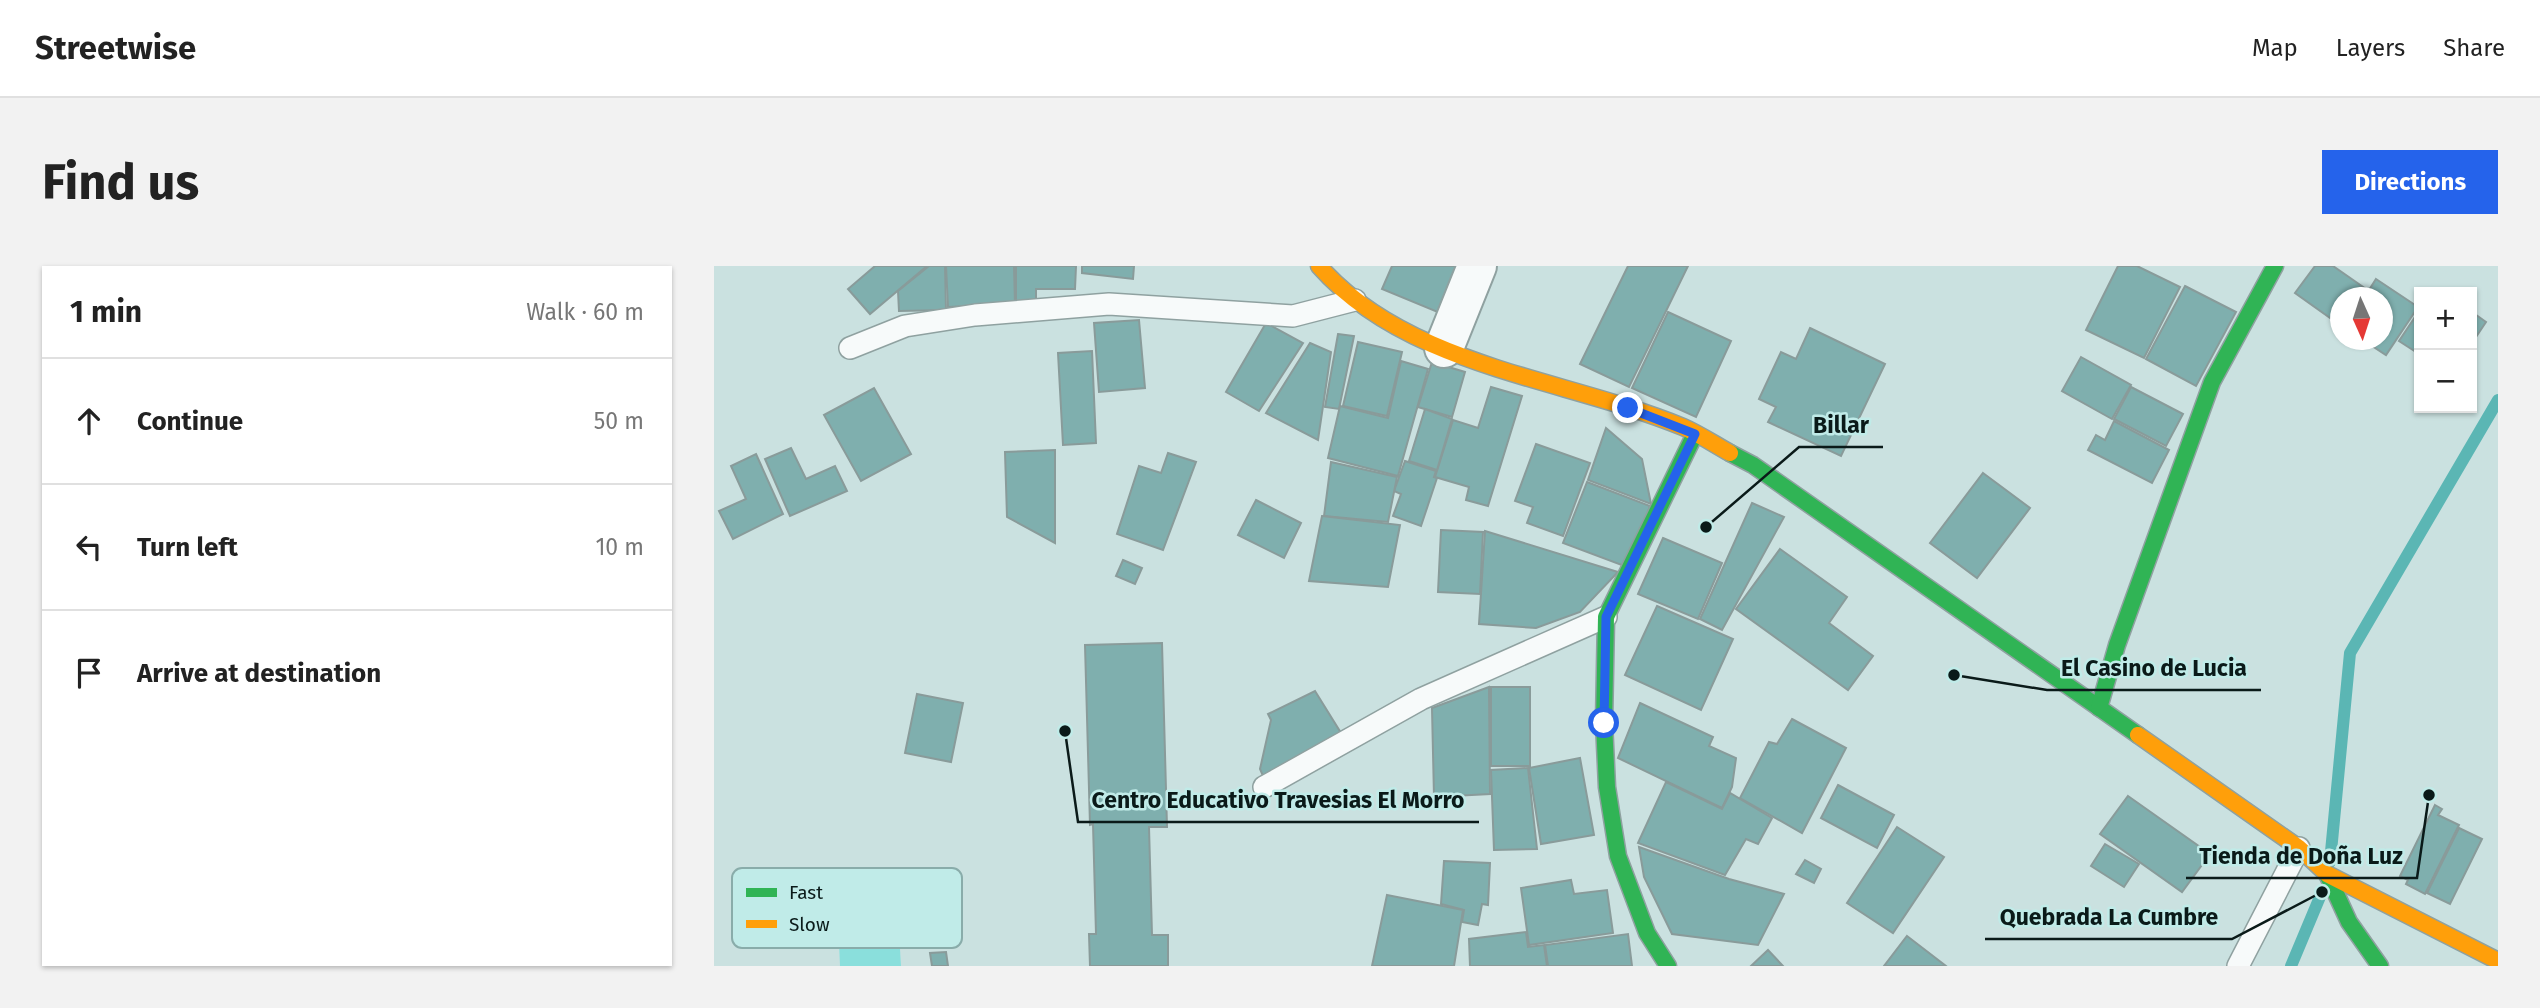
<!DOCTYPE html>
<meta charset="utf-8">
<style>
:root{--surface:#fff;--page:#f2f2f2;--text:#222;--muted:#767676;--line:#e0e0e0;--accent:#2563eb}
body{margin:0;font-family:"Fira Sans",sans-serif;background:var(--page);color:var(--text)}
.controls{position:absolute;right:21px;top:21px;display:grid;overflow:hidden;border-radius:0px;box-shadow:0 2px 5px #0004}
.controls button{width:63px;height:63px;display:grid;place-items:center;padding:0;border:0;border-bottom:2px solid var(--line);background:var(--surface);color:var(--text);font:35px sans-serif}
.compass{position:absolute;left:1616px;top:21px;width:63px;height:63px;border-radius:50%;background:var(--surface);box-shadow:0 2px 5px #0004;rotate:177deg}
.stop{position:absolute;width:21px;height:21px;margin:-16px;border:5px solid #2563eb;border-radius:50%;background:#fff}
.stop.end{background:#2563eb;border-color:#fff;box-shadow:0 2px 7px #0008}
.list{margin:0;padding:0;list-style:none}
h2{display:flex;justify-content:space-between;align-items:center;height:91px;margin:0;padding:0 28px;font-size:30px}
h2 small{font-size:23px;font-weight:400;color:var(--muted)}
.list li{display:grid;grid-template-columns:46px 1fr auto;gap:21px;align-items:center;box-sizing:border-box;height:126px;padding:0 28px;border-top:2px solid var(--line)}
.list b{display:block;font-size:26px;white-space:nowrap}
.list em{font-size:23px;font-style:normal;color:var(--muted)}
.icon{flex:none;width:38px;height:38px;fill:none;stroke:currentColor;stroke-width:2;stroke-linecap:round;stroke-linejoin:round}
.map{position:relative;flex:none;width:1784px;height:700px;overflow:hidden;border-radius:0px}
header{display:flex;align-items:center;gap:42px;box-sizing:border-box;height:98px;padding:0 35px;background:var(--surface);border-bottom:2px solid var(--line)}
header strong{font-size:33px}
nav{display:flex;gap:38px;margin-inline-start:auto;font-size:24px}
.intro{display:flex;align-items:center;justify-content:space-between;box-sizing:border-box;height:168px;padding:0 42px}
h1{margin:0;font-size:49px}
.button{padding:18px 32px;border-radius:0px;background:var(--accent);color:#fff;font-size:24px;font-weight:700}
main{display:flex;gap:42px;padding:0 42px}
aside{flex:1;background:var(--surface);border-radius:0px;box-shadow:0 2px 5px #0004}
.map>svg:first-child{display:block}
.green{fill:#8adfdc}
.lines{fill:none;stroke-linecap:round;stroke-linejoin:round}
.stream{stroke:#5bb6b4;stroke-width:12}
.building{fill:#7fafae;stroke:#899b9a;stroke-width:2}
.lane-casing{stroke:#8fa1a0;stroke-width:24}
.street-casing{stroke:#8fa1a0;stroke-width:42}
.fast-casing{stroke:#8fa1a0;stroke-width:19}
.slow-casing{stroke:#8fa1a0;stroke-width:19}
.lane{stroke:#f7fafa;stroke-width:21}
.street{stroke:#f7fafa;stroke-width:38}
.fast{stroke:#30b455;stroke-width:16}
.slow{stroke:#ff9f0a;stroke-width:16}
.route{stroke:#2563eb;stroke-width:9}
.key{fill:#c0ebe8;stroke:#89acaa;stroke-width:2}
.key-label{font-size:19px;fill:#0a1a19}
.leader{fill:none;stroke:#0a1a19;stroke-width:2.5}
.callout-dot{fill:#0a1a19;stroke:#c0ebe8;stroke-width:2.5}
.callout-label{font-size:23px;text-anchor:middle;font-weight:bold;fill:#0a1a19;stroke:#c0ebe8;stroke-width:5;stroke-linejoin:round;paint-order:stroke}
</style>
<header>
<strong>Streetwise</strong>
<nav><a>Map</a><a>Layers</a><a>Share</a></nav>
</header>
<div class="intro"><h1>Find us</h1><a class="button">Directions</a></div>
<main>
<aside>
<h2>1 min<small>Walk · 60 m</small></h2>
<ul class="list">
<li><svg class="icon" aria-label="ahead" viewBox="0 0 24 24"><path d="M12 20V5M6 11l6-6 6 6"/></svg><div><b>Continue</b></div><em>50 m</em></li>
<li><svg class="icon" aria-label="left" viewBox="0 0 24 24"><path d="M17 20v-9H6M10 6l-5 5 5 5"/></svg><div><b>Turn left</b></div><em>10 m</em></li>
<li><svg class="icon" aria-label="arrive" viewBox="0 0 24 24"><path d="M6 21V4h12l-3 4 3 4H6"/></svg><div><b>Arrive at destination</b></div></li>
</ul>
</aside>
<div class="map">
<svg width="1784" height="700" viewBox="0 0 1784 700">
<rect width="100%" height="100%" fill="#cae1e0"/>
<polygon class="green" points="184,650 187,700 126,700 124,653"/>
<g class="lines">
<g class="stream">
<polyline points="1616,596 1636,387 1784,134"/>
<polyline points="1577,700 1608,626"/>
</g>
</g>
<g class="building">
<polygon points="161,0 213,0 156,48 134,23"/>
<polygon points="215,0 231,0 232,44 185,45 184,25"/>
<polygon points="232,0 300,0 301,38 234,41"/>
<polygon points="302,0 362,0 361,23 322,23 322,37 302,37"/>
<polygon points="368,0 420,0 419,13 368,7"/>
<polygon points="678,0 743,0 726,47 668,23"/>
<polygon points="914,0 974,0 915,121 866,98"/>
<polygon points="1404,0 1423,0 1466,21 1430,92 1372,64"/>
<polygon points="1601,0 1619,0 1652,23 1646,32 1626,32 1626,59 1581,27"/>
<polygon points="1662,13 1704,41 1672,89 1649,74 1668,74 1668,32 1650,32"/>
<polygon points="1471,20 1522,46 1482,120 1432,93"/>
<polygon points="1705,45 1705,88 1685,75"/>
<polygon points="954,46 1017,75 982,151 918,122"/>
<polygon points="1758,46 1772,56 1758,77"/>
<polygon points="425,54 431,122 385,126 380,57"/>
<polygon points="552,57 589,77 545,145 512,126"/>
<polygon points="1096,62 1171,98 1127,190 1054,156 1062,141 1045,133 1067,86 1082,93"/>
<polygon points="624,68 640,70 625,143 611,141"/>
<polygon points="644,76 688,86 673,150 629,140"/>
<polygon points="596,77 617,86 604,174 552,147"/>
<polygon points="378,85 382,177 349,179 344,87"/>
<polygon points="1367,91 1417,119 1398,153 1348,125"/>
<polygon points="687,95 714,103 684,210 614,192 626,140 674,152"/>
<polygon points="718,96 751,106 738,151 704,141"/>
<polygon points="777,121 808,130 774,240 752,234 755,221 721,211 739,154 764,162"/>
<polygon points="1417,121 1469,148 1452,180 1400,153"/>
<polygon points="160,122 197,188 147,215 110,149"/>
<polygon points="711,143 738,153 723,204 695,195"/>
<polygon points="1400,155 1455,184 1438,217 1374,184 1382,169 1391,174"/>
<polygon points="892,162 928,193 937,238 874,214"/>
<polygon points="822,178 876,197 849,270 813,257 819,241 801,235"/>
<polygon points="77,182 92,213 121,200 133,225 76,250 51,193"/>
<polygon points="341,184 341,277 293,251 291,186"/>
<polygon points="454,187 482,196 449,284 403,268 425,200 447,207"/>
<polygon points="42,188 69,248 19,273 5,245 32,233 17,200"/>
<polygon points="691,195 722,205 720,211 723,212 707,260 679,250 687,228 680,225"/>
<polygon points="617,196 683,211 674,256 610,250"/>
<polygon points="1269,207 1316,242 1263,312 1216,277"/>
<polygon points="873,216 936,240 913,301 849,277"/>
<polygon points="542,234 587,257 570,292 524,269"/>
<polygon points="1038,237 1070,251 1008,364 986,353"/>
<polygon points="608,250 686,259 674,321 595,315"/>
<polygon points="727,264 769,266 766,328 724,326"/>
<polygon points="771,265 904,306 866,346 822,362 765,358"/>
<polygon points="949,272 1008,297 984,353 924,328"/>
<polygon points="1066,283 1133,331 1115,357 1159,390 1134,424 1022,343"/>
<polygon points="409,294 428,302 421,318 402,310"/>
<polygon points="943,340 1019,373 987,444 911,409"/>
<polygon points="448,377 453,561 435,561 438,669 454,669 454,700 376,700 375,668 382,668 379,558 376,559 371,379"/>
<polygon points="775,421 776,528 720,531 718,442"/>
<rect x="777" y="421" width="39" height="79"/>
<polygon points="601,425 627,467 549,510 546,503 557,454 554,448"/>
<polygon points="203,428 249,437 237,496 191,487"/>
<polygon points="926,437 999,471 995,480 1022,492 1018,521 1008,542 904,492"/>
<polygon points="1078,453 1132,482 1088,567 1026,532 1055,476 1063,478"/>
<polygon points="866,492 880,569 827,578 815,502"/>
<polygon points="814,502 823,583 780,584 777,504"/>
<polygon points="952,516 1008,543 1016,527 1058,552 1044,578 1032,573 1011,609 924,577"/>
<polygon points="1124,519 1180,549 1163,582 1107,552"/>
<polygon points="1414,530 1496,588 1468,626 1386,568"/>
<polygon points="1721,539 1728,543 1724,549 1745,559 1711,628 1692,618 1694,614 1686,610"/>
<polygon points="1183,561 1230,591 1179,667 1133,637"/>
<polygon points="1745,562 1768,573 1736,638 1713,627"/>
<polygon points="1391,578 1425,598 1410,621 1377,600"/>
<polygon points="925,581 1015,613 1070,628 1044,679 958,668 930,611"/>
<polygon points="1091,594 1107,603 1100,617 1082,608"/>
<polygon points="730,595 776,597 774,639 768,638 764,659 748,656 750,644 727,638"/>
<polygon points="857,614 860,628 893,624 899,667 815,679 807,622"/>
<polygon points="673,629 749,644 740,700 658,700"/>
<polygon points="812,666 814,681 830,679 833,700 756,700 755,673"/>
<polygon points="914,668 918,700 834,700 831,679"/>
<polygon points="1193,670 1232,700 1170,700"/>
<polygon points="1054,684 1069,700 1037,700"/>
<polygon points="232,686 234,700 218,700 216,687"/>
</g>
<g class="lines">
<g class="lane-casing">
<g id="lane">
<polyline points="136,82 191,60 261,49 395,38 579,50 641,34"/>
<polyline points="550,521 707,433 892,351"/>
<polyline points="1524,700 1585,582"/>
</g>
</g>
<g class="street-casing">
<polyline id="street" points="730,82 763,0"/>
</g>
<g class="fast-casing">
<g id="fast">
<polyline points="1016,187 1039,199 1424,469"/>
<polyline points="1385,442 1403,379 1498,116 1561,0"/>
<polyline points="1613,608 1635,656 1666,700"/>
<polyline points="954,700 933,667 904,590 893,521 890,457 892,351 981,168"/>
</g>
</g>
<g class="slow-casing">
<g id="slow">
<path d="M605,0C694,101 850,112 969,161C985,168 1000,178 1016,187"/>
<polyline points="1424,469 1585,582 1613,608 1784,695"/>
</g>
</g>
<use href="#lane" class="lane"/>
<use href="#street" class="street"/>
<use href="#fast" class="fast"/>
<use href="#slow" class="slow"/>
</g>
<g class="lines">
<polyline class="route" points="890,457 892,351 981,168 914,142"/>
</g>
<rect x="18" y="602" width="230" height="80" rx="10" class="key"/>
<rect x="32" y="622" width="31" height="9" fill="#30b455"/>
<rect x="32" y="654" width="31" height="8" fill="#ff9f0a"/>
<g class="key-label">
<text x="75" y="633">Fast</text>
<text x="75" y="665">Slow</text>
</g>
<path class="leader" d="M992 261L1085 181H1169M1240 409L1333 424H1547M351 465L364 556H765M1715 529L1703 612H1472M1608 626L1518 673H1271"/>
<g class="callout-dot">
<circle cx="992" cy="261" r="7"/>
<circle cx="1240" cy="409" r="7"/>
<circle cx="351" cy="465" r="7"/>
<circle cx="1715" cy="529" r="7"/>
<circle cx="1608" cy="626" r="7"/>
</g>
<g class="callout-label">
<text x="1127" y="167">Billar</text>
<text x="1440" y="410">El Casino de Lucia</text>
<text x="564" y="542">Centro Educativo Travesias El Morro</text>
<text x="1587" y="598">Tienda de Doña Luz</text>
<text x="1395" y="659">Quebrada La Cumbre</text>
</g>
</svg>
<div class="controls">
<button>+</button>
<button>−</button>
</div>
<svg class="compass" viewBox="-18 -18 36 36"><path d="M0-13l5 13h-10z" fill="#e53935"/><path d="M0 13l5-13h-10z" fill="#767676"/></svg>
<div class="stop" style="left:890px;top:457px"></div>
<div class="stop end" style="left:914px;top:142px"></div>
</div>
</main>
